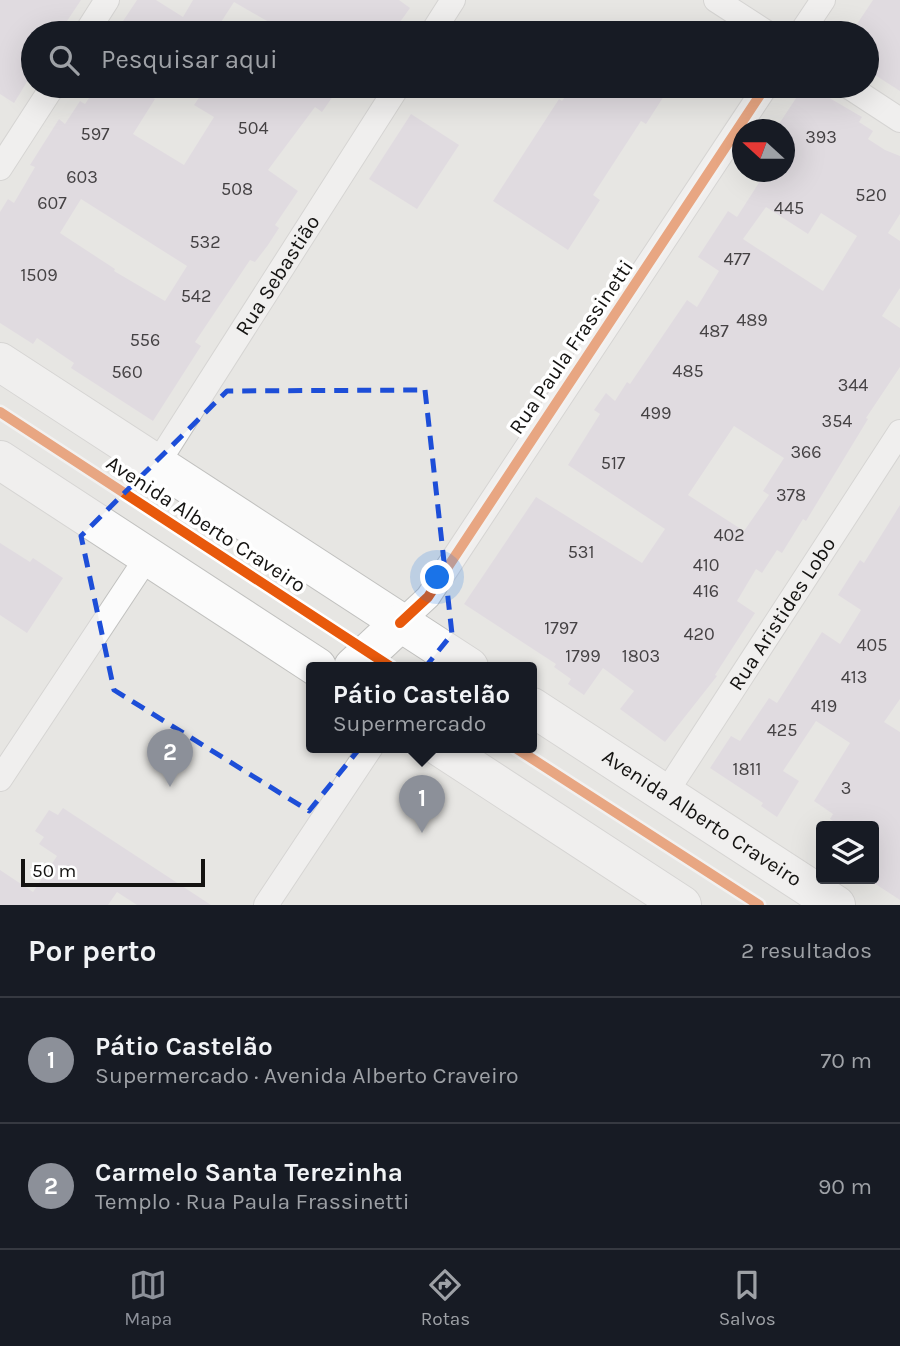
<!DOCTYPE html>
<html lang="pt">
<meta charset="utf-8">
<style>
:root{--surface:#171b24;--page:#20242c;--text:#f1f3f6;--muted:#9ea1a6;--line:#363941;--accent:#8c9099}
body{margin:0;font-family:Karla,sans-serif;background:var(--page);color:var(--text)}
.controls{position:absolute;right:21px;bottom:21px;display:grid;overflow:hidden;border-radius:7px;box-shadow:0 7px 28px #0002}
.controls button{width:63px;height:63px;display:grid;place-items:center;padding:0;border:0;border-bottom:2px solid var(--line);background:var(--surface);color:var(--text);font:35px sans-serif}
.compass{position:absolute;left:732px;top:119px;width:63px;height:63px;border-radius:50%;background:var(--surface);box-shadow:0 7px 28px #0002;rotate:291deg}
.scale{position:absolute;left:21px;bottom:18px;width:184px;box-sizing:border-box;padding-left:7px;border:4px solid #141311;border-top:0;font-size:19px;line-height:24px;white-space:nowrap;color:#141311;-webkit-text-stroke:5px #fff;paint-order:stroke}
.you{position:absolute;left:438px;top:578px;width:24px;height:24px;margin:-18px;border:5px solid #fff;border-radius:50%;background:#1a73e8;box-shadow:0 0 0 10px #1a73e833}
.badge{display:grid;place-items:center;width:46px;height:46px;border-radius:50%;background:var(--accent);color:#fff;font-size:23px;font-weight:700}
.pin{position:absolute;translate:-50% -58px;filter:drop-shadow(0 2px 4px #0008)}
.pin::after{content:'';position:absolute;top:37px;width:24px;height:21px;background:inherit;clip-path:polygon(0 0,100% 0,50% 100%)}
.popup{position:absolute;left:306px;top:662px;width:231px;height:91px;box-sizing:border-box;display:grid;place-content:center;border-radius:7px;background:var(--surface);filter:drop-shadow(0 2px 5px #0005);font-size:23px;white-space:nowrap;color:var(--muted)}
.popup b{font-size:26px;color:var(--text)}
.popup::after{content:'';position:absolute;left:50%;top:100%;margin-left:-14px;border:14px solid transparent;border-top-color:var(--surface)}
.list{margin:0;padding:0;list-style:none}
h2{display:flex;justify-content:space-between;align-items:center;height:91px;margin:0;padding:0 28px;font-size:30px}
h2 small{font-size:23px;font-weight:400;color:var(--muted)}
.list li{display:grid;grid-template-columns:46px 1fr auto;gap:21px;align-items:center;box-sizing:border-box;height:126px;padding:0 28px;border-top:2px solid var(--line)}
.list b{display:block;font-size:26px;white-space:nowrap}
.list p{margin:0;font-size:23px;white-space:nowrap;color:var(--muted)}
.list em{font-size:23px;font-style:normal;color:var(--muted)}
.icon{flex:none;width:38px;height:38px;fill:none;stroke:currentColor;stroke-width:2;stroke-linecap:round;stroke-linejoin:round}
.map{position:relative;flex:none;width:900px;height:905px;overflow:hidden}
.search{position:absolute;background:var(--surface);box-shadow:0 7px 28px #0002;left:21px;right:21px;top:21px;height:77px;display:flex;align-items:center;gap:18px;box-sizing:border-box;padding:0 24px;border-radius:38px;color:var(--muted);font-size:26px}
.sheet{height:343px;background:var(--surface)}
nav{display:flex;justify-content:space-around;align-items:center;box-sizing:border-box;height:98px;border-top:2px solid var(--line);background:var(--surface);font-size:19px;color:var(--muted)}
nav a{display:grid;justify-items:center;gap:4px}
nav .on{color:var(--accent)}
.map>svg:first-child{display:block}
.building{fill:#d8cfdc;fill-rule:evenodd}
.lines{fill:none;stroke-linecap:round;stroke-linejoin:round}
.street-casing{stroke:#c1c1bf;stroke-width:26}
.primary-casing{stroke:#c1c1bf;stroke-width:40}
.street{stroke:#fbfbfb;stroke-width:24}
.primary{stroke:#fbfbfb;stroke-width:38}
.cycleway-casing{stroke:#fff;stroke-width:15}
.cycleway{stroke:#e8590c;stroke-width:10}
.marked{fill:none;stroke:#1d4ed8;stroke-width:5;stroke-dasharray:14 9;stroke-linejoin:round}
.labels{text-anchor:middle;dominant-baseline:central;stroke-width:7;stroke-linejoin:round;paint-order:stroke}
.number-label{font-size:18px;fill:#454244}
.street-label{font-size:21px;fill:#141311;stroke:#fff}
</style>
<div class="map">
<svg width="900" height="905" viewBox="0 0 900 905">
<rect width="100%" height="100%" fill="#e7e6e3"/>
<g class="building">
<polygon points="0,0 81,0 59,33 33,33 33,72 14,103 0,94"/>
<polygon points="137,0 156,0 183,17 193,0 399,0 410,8 395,29 387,24 381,33 288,33 234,2 214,33 115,33"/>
<polygon points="873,0 900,0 900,91 867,70 867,33 851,33"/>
<path d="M97,86H133L155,99L133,134L184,165L214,117L194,105L207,86H340L322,112L315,107L268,170L298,191L275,225L279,228L268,245L255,262L250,260L195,342L201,346L153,421L71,368L74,363L37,338L33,344L0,323V212L8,199L14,203L35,167L30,165L59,119L65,124L80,101L85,104ZM81,199L187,266L165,301L114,271L115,269L60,233Z"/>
<polygon points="579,86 664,86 660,93 664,96 646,124 641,121 593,195 600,200 568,250 493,201 559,99 562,101 568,93 572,95"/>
<path d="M804,86H809L862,117L859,122L873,131L868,139L885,150L900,156V214L888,233L900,241V288L882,316L900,328V367L866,418L868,419L806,521L803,519L782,553L777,550L762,573L756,569L737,601L755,613L715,675L717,676L665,742L620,709L634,691L603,668L584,695L568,684L571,679L554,667L556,664L464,604L536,497L642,563L665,529L568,465L600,414L594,410L606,393L615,401L627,382L630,384L687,300L697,307L719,271L698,257L728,211L737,217L762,178L767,181L774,172H785V130L777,127ZM766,207L808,234L821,213L857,236L823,291L743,239ZM734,426L784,458L763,491L769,495L744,531L688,495Z"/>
<polygon points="411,114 459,145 417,209 369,179"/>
<polygon points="900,505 900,699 884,722 900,732 900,900 874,883 874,826 840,826 830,819 833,814 814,801 850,743 816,721 783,771 799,781 777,817 761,806 763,803 710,768 731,736 740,741 769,698 777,703 822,632 840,644 861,610 838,595 860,560 864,563"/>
<polygon points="0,543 30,562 33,558 63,578 27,633 0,615"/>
<polygon points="63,808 153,867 211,905 137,905 117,892 108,905 0,905 0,870 33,892 57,856 39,844 44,837 35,831 49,810 58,815"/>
</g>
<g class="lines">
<g class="street-casing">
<g id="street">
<polyline points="716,0 767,33"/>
<polyline points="86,33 107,0"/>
<polyline points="432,33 453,0"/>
<polyline points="801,33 823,0"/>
<polyline points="848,86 900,120"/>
<polyline points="0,168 53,86"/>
<path id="s1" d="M157,464L398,86"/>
<polyline points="400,623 428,597 766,86"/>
<polyline points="0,779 148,556"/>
<path id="s2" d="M665,794L900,432"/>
<polyline points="266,905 371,747"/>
</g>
</g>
<g class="primary-casing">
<g id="primary">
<polyline points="0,362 469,667"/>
<polyline points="0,460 317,667"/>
<polyline points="353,667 400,623"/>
<path id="s3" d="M532,707L836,905"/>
<polyline points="440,747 682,905"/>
</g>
</g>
<use href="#street" class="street"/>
<use href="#primary" class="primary"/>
<g class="cycleway-casing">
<g id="cycleway">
<polyline points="0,412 391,667"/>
<polyline points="400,623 428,597 766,86"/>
<polyline points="514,747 759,905"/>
</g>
</g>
<use href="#cycleway" class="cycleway"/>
</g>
<path d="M0 0H900V905H0ZM425,390L452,634L309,811L114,690L81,536L227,391Z" fill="#e7e6e3" fill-opacity=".55" fill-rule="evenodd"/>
<path class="marked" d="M425,390L452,634L309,811L114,690L81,536L227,391Z"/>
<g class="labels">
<g class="number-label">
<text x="253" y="128">504</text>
<text x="95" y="134">597</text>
<text x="821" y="137">393</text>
<text x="82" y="177">603</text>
<text x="237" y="189">508</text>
<text x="871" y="195">520</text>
<text x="52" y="203">607</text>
<text x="789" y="208">445</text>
<text x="205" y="242">532</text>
<text x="737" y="259">477</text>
<text x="39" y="275">1509</text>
<text x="196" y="296">542</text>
<text x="752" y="320">489</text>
<text x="714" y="331">487</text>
<text x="145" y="340">556</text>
<text x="688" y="371">485</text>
<text x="127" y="372">560</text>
<text x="853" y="385">344</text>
<text x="656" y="413">499</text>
<text x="837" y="421">354</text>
<text x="806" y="452">366</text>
<text x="613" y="463">517</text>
<text x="791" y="495">378</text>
<text x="729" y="535">402</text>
<text x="581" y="552">531</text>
<text x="706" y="565">410</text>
<text x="706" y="591">416</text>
<text x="561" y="628">1797</text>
<text x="699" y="634">420</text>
<text x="872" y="645">405</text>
<text x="583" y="656">1799</text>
<text x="641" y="656">1803</text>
<text x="854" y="677">413</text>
<text x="824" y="706">419</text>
<text x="782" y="730">425</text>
<text x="747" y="769">1811</text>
<text x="846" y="788">3</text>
</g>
<g class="street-label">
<text stroke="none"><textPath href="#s1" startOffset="224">Rua Sebastião</textPath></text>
<text transform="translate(571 347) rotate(-56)">Rua Paula Frassinetti</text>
<text transform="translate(206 524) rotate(33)">Avenida Alberto Craveiro</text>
<text stroke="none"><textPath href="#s2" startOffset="215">Rua Aristides Lobo</textPath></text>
<text stroke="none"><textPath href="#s3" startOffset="203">Avenida Alberto Craveiro</textPath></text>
</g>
</g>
</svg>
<div class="controls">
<button><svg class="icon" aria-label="layers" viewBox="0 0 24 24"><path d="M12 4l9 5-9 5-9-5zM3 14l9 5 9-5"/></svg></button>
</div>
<svg class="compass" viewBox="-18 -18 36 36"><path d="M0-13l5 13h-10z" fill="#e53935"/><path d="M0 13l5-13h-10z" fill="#9ea1a6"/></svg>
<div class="scale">50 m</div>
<div class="you"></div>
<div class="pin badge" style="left:422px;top:833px">1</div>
<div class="popup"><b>Pátio Castelão</b>Supermercado</div>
<div class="pin badge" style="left:170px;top:787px">2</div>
<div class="search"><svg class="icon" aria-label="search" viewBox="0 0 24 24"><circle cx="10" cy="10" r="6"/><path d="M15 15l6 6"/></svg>Pesquisar aqui</div>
</div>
<section class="sheet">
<h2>Por perto<small>2 resultados</small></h2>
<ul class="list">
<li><span class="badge">1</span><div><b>Pátio Castelão</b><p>Supermercado · Avenida Alberto Craveiro</p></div><em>70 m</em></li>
<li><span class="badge">2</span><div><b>Carmelo Santa Terezinha</b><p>Templo · Rua Paula Frassinetti</p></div><em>90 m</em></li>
</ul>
</section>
<nav>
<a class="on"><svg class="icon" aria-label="map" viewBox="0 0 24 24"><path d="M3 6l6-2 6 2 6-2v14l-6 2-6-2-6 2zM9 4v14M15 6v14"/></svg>Mapa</a>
<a><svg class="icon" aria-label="directions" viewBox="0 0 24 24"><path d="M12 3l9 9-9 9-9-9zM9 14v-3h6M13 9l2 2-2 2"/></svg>Rotas</a>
<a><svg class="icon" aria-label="saved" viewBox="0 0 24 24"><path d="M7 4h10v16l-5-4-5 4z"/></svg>Salvos</a>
</nav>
